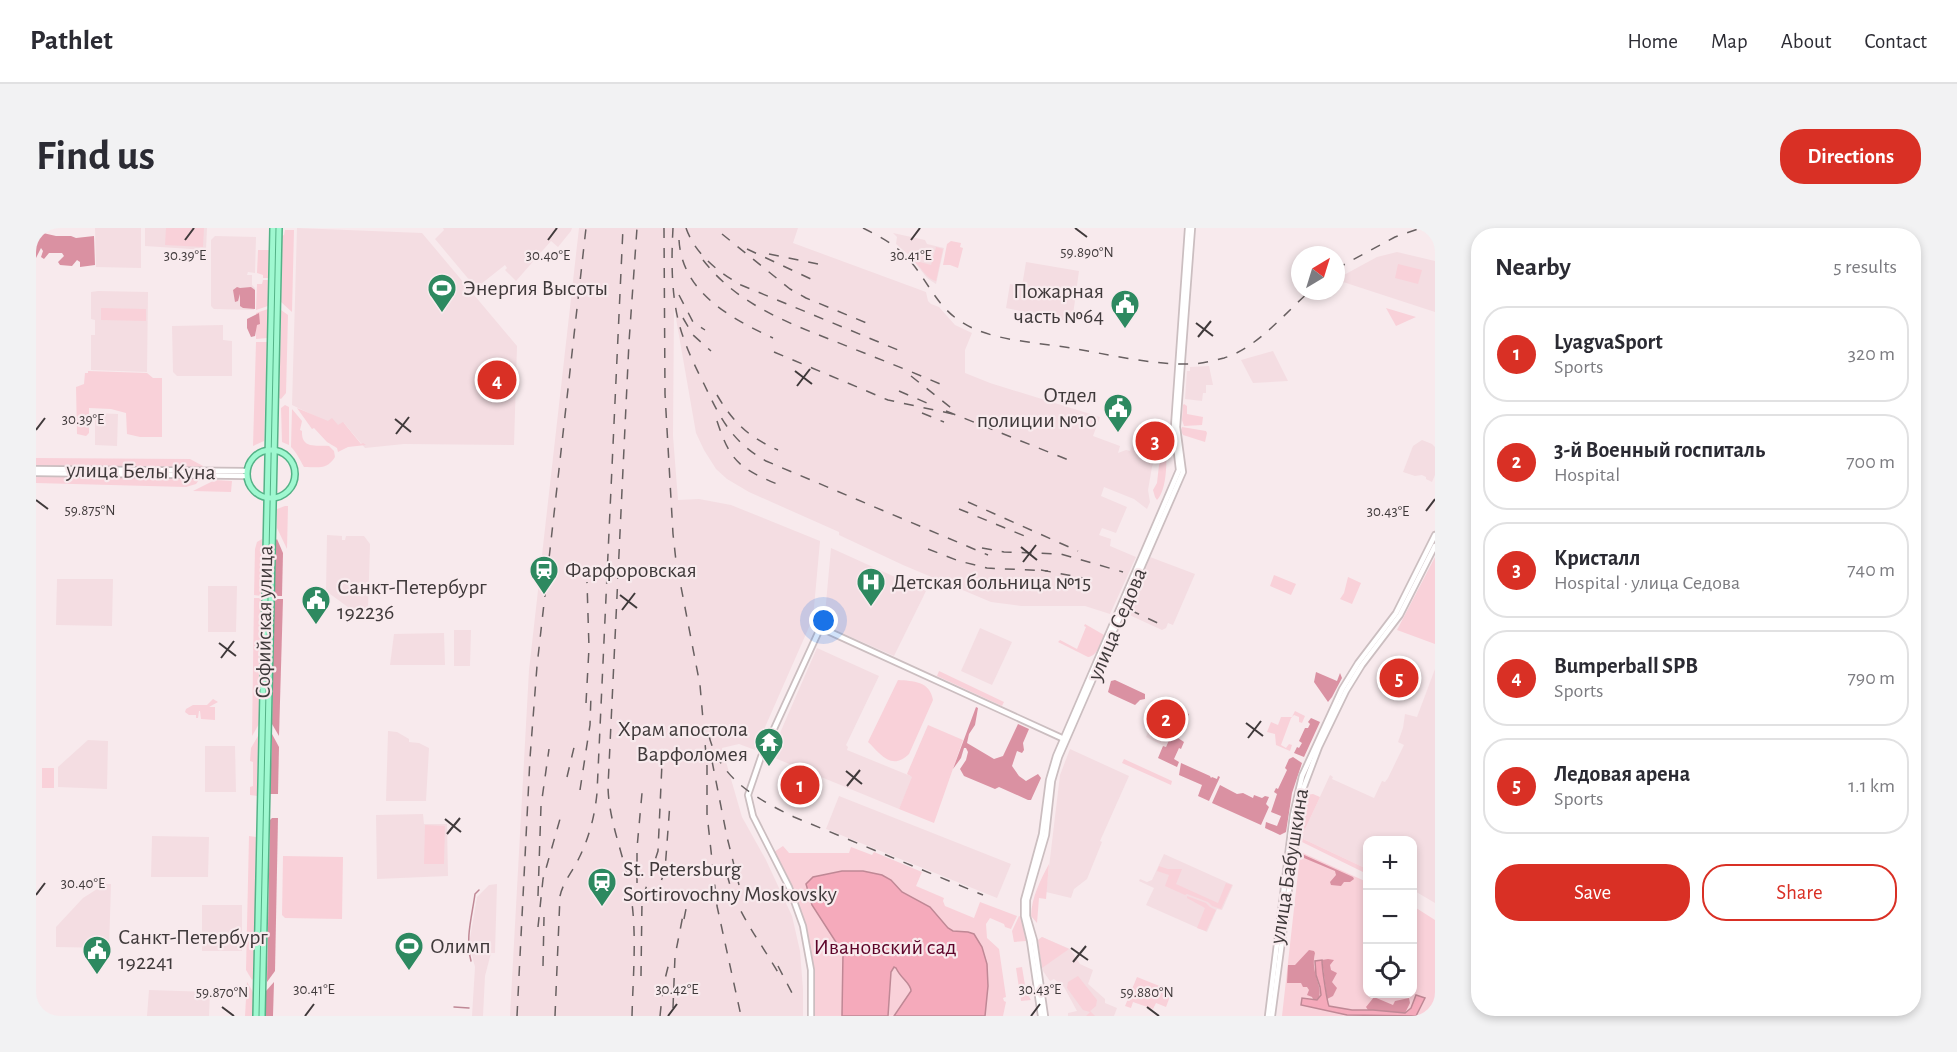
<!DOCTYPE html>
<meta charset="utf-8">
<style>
:root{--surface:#fff;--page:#f2f2f3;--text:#2b2b33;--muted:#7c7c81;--line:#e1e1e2;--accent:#d93025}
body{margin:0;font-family:"Alegreya Sans",sans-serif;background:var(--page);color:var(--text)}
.controls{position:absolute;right:18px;bottom:18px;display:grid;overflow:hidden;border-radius:12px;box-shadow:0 3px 9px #0003}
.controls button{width:54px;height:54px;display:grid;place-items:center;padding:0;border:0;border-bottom:2px solid var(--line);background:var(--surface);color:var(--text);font:30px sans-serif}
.compass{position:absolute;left:1255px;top:18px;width:54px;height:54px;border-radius:50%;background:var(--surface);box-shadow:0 3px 9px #0003;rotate:38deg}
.you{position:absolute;left:788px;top:393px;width:21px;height:21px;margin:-15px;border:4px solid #fff;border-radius:50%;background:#1a73e8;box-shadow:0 0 0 9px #1a73e833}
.badge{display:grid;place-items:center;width:39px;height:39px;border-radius:50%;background:var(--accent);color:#fff;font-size:20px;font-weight:700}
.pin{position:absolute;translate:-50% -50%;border:3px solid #fff;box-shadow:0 2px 6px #0006}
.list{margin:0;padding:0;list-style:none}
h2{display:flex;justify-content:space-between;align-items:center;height:78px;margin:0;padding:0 24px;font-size:26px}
h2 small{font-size:20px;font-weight:400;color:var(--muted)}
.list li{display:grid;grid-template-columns:39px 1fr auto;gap:18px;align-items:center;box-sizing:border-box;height:96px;margin:0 12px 12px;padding:0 12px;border:2px solid var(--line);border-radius:24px}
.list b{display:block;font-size:22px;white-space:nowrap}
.list p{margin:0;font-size:20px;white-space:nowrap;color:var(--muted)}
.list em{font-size:20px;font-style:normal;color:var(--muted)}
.actions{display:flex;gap:12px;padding:18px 24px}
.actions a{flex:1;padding:14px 0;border:2px solid var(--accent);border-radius:24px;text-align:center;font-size:21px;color:var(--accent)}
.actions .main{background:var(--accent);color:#fff}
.icon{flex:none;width:33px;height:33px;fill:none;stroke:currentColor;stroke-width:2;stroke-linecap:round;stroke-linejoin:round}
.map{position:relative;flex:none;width:1399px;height:788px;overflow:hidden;border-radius:24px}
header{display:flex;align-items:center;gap:36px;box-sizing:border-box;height:84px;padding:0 30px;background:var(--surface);border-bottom:2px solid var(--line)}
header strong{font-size:28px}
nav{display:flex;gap:33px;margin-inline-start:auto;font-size:21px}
.intro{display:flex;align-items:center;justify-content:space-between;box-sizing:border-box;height:144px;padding:0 36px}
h1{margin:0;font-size:42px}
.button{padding:15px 27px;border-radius:24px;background:var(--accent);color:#fff;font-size:21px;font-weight:700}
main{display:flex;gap:36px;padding:0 36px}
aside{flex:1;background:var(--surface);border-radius:24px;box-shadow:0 3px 9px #0003}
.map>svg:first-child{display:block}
.built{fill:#f4dde2}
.green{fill:#f9d1d9}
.forest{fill:#da91a2}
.water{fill:#f5aabb;stroke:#bf8895;stroke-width:1.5}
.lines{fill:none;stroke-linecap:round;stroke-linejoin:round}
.stream{stroke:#bf8895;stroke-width:1.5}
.secondary-casing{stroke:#cbbec0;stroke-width:8}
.primary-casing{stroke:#54b287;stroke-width:8}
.secondary{stroke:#fff;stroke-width:4.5}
.primary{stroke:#9ff8d0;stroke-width:5}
.rail{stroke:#686061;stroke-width:1.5;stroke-dasharray:10 10;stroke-linecap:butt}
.ticks{fill:none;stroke:#403a3b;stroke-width:2}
.labels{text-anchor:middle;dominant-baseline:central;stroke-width:4.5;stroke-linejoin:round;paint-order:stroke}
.poi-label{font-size:22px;fill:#403a3b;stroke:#f8eaed;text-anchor:start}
.street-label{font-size:22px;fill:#403a3b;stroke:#f8eaed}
.park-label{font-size:22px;fill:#5d0429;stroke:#f8eaed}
.ticks-label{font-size:15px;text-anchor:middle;fill:#403a3b;stroke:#f8eaed;stroke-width:4.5;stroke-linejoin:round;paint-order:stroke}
</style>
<header>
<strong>Pathlet</strong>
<nav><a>Home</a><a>Map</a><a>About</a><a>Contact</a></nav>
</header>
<div class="intro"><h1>Find us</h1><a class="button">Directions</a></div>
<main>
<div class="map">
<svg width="1399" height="788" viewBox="0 0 1399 788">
<rect width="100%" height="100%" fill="#f8eaed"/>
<g class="built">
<polygon points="59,0 105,0 105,40 60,39"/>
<polygon points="109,0 171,0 170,22 109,18"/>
<polygon points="261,0 386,5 481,118 478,217 368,216 329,220 308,195 302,199 256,177"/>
<polygon points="407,0 536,0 535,3 522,19 515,13 480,53 469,42 471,40 469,37 440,60 399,11 408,2"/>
<polygon points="543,0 762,0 757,15 890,64 892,73 895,76 903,79 919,97 936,105 929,122 929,145 954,155 1064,189 1057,208 1084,218 1082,225 1090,222 1094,223 1103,202 1127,209 1116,239 1112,262 1114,274 1111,281 1098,271 1068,259 1065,268 1091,279 1080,305 1066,300 1063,307 1075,311 1074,318 1100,329 1074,386 1049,378 985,378 955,374 867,337 803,307 803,304 713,264 691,251 680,241 668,222 660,205 638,79 637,208 642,272 663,271 695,277 784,313 777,390 719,522 703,516 686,520 706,589 730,632 756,688 764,723 767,761 767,788 474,788 493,442"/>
<polygon points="857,5 889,12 891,16 908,20 900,56 891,50 874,28 860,16 861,9"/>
<polygon points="179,8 220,9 219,45 212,44 211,47 216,47 216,57 219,60 218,82 178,81 175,78 175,12"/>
<polygon points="1361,24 1399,33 1399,84 1301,52 1300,48 1306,48 1341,29"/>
<polygon points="990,34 1043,43 1036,94 970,80 974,56 986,58"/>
<polygon points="62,63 112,64 111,144 55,142 55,107 59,107 59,92 55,91 55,64"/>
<polygon points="187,97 187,112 196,113 196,148 141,148 137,144 136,98"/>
<polygon points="1237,123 1252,153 1217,155 1205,132"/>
<polygon points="1173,138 1177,157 1170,157 1170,165 1167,165 1166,173 1149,171 1151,143 1154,143 1154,139"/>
<polygon points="59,185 82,186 81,218 59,217"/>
<polygon points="1386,212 1396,216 1399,219 1399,247 1396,254 1390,251 1390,249 1386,247 1379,248 1367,244 1377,218"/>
<polygon points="291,307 306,308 306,312 309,312 310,308 328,308 334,316 332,382 316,382 290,363"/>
<polygon points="795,320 890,363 858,428 788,397"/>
<polygon points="1114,329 1159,346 1137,397 1132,395 1130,400 1126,402 1089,385"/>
<polygon points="21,351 77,351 76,398 20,397"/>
<polygon points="172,358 201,358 200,404 172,404"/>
<polygon points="944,400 976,414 956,457 925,443"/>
<polygon points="418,402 435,402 434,438 418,438"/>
<polygon points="408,405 409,437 354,437 358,406"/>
<polygon points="781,420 843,448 810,517 812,519 811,522 877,549 863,581 734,528"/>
<polygon points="1399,441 1399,675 1377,662 1376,612 1332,612 1331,641 1265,610 1294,547 1297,549 1296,551 1338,570 1346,553 1349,554 1352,550 1368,517 1362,514 1367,500 1369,486 1381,489"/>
<polygon points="1126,473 1146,483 1130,519 1110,509"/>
<polygon points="352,503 361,504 373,511 373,514 383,515 393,520 390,573 350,573"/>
<polygon points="52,512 72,513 71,561 22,559 22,539"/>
<polygon points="169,518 199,518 200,564 169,564"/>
<polygon points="1034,521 1093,548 1064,613 1066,614 1051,651 1038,661 1035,670 1010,664 1024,547"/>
<polygon points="803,568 975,636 961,670 790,601"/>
<polygon points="387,586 388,596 411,596 412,648 341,651 340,587"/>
<polygon points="116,608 173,609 172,649 115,649"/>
<polygon points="1128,626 1197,657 1186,682 1181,681 1171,704 1110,677 1118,660 1103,653 1104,651 1111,654 1116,652"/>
<polygon points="69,656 75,656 73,720 20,719 20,699 47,670"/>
<polygon points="461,656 459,725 455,725 449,748 447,788 436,788 439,739 433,716 441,669 453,657"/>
<rect x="166" y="677" width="40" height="46"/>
<polygon points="1006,709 1034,721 1044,736 1057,742 1052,756 1069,771 1069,775 1081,780 1078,788 1032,788 1032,785 1041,783 1028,759 1018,751 1014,753 1007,743 1002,712"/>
<polygon points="113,762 174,764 173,788 111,788"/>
</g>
<g class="green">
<polygon points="130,0 168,0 167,19 129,17"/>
<polygon points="249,2 258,2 256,84 245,74 246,8 248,7"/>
<polygon points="915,13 925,15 924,19 927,20 922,40 914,37 907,37 911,16"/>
<path d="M900,19L907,21L900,53C891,51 886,41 880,35V33L895,37Z"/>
<polygon points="222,22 233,22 233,50 227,50 227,47 221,45"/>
<polygon points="1362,36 1386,42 1382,56 1359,50"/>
<polygon points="227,52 233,52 232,78 220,82 221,56 226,56"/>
<polygon points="65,80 110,81 110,93 65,92"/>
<polygon points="1350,80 1380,89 1360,98"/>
<polygon points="232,81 231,110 220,111 220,85"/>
<polygon points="245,82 252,87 250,165 245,171 243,170"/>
<polygon points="220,114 231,114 228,213 217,218"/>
<polygon points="52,143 111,145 117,150 126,150 126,209 104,209 91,206 90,185 75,181 53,180 53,205 50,208 41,206 40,159 48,156 49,145 52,145"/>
<polygon points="1148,176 1151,178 1151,186 1167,189 1166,197 1148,198 1146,192 1147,177"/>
<polygon points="249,177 253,179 253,217 246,214 245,180"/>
<polygon points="261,180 292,193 296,190 302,197 307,194 325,216 327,215 330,217 312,219 302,224 301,220 291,214 278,200 276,201"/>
<path d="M256,181L266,193L264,202L266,203C265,221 280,217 293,218L298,223L299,229C291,242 282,239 268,239C264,232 261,225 255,219Z"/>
<polygon points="1146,199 1170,203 1171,205 1169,214 1147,207 1145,203"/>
<path d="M1130,219C1131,233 1131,262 1121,272L1119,269L1117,262L1121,255L1123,237Z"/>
<polygon points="0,230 154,231 167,238 166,242 0,239"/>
<polygon points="0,247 165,249 160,256 150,259 0,255"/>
<polygon points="179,252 196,253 195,264 157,263"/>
<polygon points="249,278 252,278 251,321 241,300 241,281"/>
<polygon points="226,311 225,368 218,367 219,321 221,314"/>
<polygon points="1399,329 1399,416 1361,402"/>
<polygon points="1238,347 1260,356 1255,367 1234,358"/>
<polygon points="1312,349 1325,355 1316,376 1304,371 1308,365"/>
<polygon points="218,370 226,370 223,496 216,508"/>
<path d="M1049,396L1068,407C1064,415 1062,428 1052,429L1022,414L1024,412L1041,421L1050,399L1048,398Z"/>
<polygon points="903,443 968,474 966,478 901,448"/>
<path d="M862,452C877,453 894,453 897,472L873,526C855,544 843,524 832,514Z"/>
<polygon points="177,471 182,474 173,479 179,479 179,492 165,491 164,483 163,483 162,490 160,490 160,487 153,487 149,484 150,481 157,477 171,477"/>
<polygon points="1259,483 1269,488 1266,495 1263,494 1263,489 1258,487 1255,490 1245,517 1250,520 1253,516 1256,517 1254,523 1240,517 1239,506 1231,504 1235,494 1242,497 1245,489 1256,489"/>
<polygon points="892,497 927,512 898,595 863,581 876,549 871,546"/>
<polygon points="222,508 221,568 214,567 214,559 217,558 217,534 214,533 215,520"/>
<polygon points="1088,531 1136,553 1135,557 1086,535"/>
<rect x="6" y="540" width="12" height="20"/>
<polygon points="1277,566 1284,569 1265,610 1331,641 1331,646 1266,614 1264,607 1269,572 1270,567"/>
<polygon points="389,597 409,598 408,636 388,636"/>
<polygon points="213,608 220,609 218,749 216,752 210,742"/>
<path d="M747,618L753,625H813L815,619L836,627L838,624L886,644L880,658L908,670L907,673L909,678L938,690L944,674L981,688L975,701L969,699L968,696L954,690L950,696L951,710L963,721L970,769L967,770L968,773L970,774L967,788H778C780,721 769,683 738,624Z"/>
<polygon points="1267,625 1331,654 1332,766 1376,766 1377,678 1399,692 1399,788 1246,788 1264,627"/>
<polygon points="247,628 307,629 306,691 249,690 246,687"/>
<path d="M1013,636L1010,671L1003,670L1001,695L995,688C996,668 1004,653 1013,636Z"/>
<polygon points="1123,638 1132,641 1146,641 1140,656 1182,675 1190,655 1196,657 1185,681 1176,678 1172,674 1151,666 1149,667 1129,658 1133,647 1121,643"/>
<polygon points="1151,668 1170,675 1174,679 1180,682 1170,703 1161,700 1169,680 1151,670"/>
<polygon points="983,688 985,689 990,713 978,714 976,703"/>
<polygon points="1006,709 1033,721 1006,740 1002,712"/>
<polygon points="986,739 990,763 995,772 985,773 980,740"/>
<polygon points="1042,748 1061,772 1060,778 1054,783 1059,788 1050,788 1054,784 1047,782 1031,760 1032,754"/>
<polygon points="1101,749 1136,763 1130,779 1120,775 1117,781 1097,774 1095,780 1089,778"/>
<polygon points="211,754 217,764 217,788 209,788"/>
</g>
<g class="forest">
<polygon points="7,5 20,8 35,8 40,10 58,8 59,37 44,39 44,34 41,32 36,38 24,37 22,34 28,28 26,25 13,25 8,31 5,29 7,23 5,20 0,30 0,6"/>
<polygon points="201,59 204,60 215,59 219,62 219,81 207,80 204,78 204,66 202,73 199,74 197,62"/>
<polygon points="223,85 224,96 221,97 219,108 215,109 211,100 211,91"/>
<polygon points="241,311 247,325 246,368 238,368 240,312"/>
<polygon points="238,371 247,371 243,508 236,496"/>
<polygon points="1280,444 1301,453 1304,445 1306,450 1296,469 1292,474 1278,454"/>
<polygon points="1079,452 1109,466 1109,471 1104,472 1099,477 1075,466 1072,464 1075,453"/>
<polygon points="940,479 942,480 939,497 933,506 931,515 958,531 967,528 982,496 993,501 987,515 988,522 986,525 981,523 976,538 983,548 990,553 1002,546 1005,550 995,572 992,572 963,559 959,561 928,548 924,541 930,532 932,524 930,520 928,520 925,530 917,541"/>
<polygon points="1146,483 1153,486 1142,510 1148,514 1145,521 1143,520 1138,531 1143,534 1141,539 1122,530 1127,518 1130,519"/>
<polygon points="1275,490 1284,494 1268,529 1258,525 1261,519 1263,520 1266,515 1263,513 1269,500 1272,500 1274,496 1272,494"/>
<polygon points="236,506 243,519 242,566 234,566"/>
<polygon points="1257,529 1266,535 1256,565 1250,604 1244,607 1229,600 1230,594 1241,598 1245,588 1235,584 1241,566 1238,564 1240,560 1242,561 1251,542 1249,540 1253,531"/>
<polygon points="1145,535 1174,548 1175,550 1176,549 1181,551 1182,548 1184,549 1173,573 1162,568 1166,557 1143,547"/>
<polygon points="1184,557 1201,566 1207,565 1217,570 1218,567 1226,570 1229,568 1233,569 1230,576 1233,579 1225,597 1176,575"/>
<polygon points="236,590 242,590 239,743 231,754 234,592"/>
<polygon points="1266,626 1317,649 1318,651 1314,654 1308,654 1305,658 1295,657 1294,654 1300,647 1299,643 1268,630 1265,627"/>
<path d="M1273,722L1278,723L1279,725C1274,745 1287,757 1283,770L1278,773L1276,769L1271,767L1273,762L1271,759H1267L1265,755H1251L1252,737H1259Z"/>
<polygon points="1292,731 1298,732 1294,737 1295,742 1301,745 1296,754 1301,760 1297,768 1291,771 1286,732"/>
<polygon points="238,754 237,788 230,788 230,763"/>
<polygon points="1338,769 1357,777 1359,773 1373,770 1374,775 1369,785 1332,782 1330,779"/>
</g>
<g class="water">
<path d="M806,643H827L846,647L855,652L866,664L894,679L912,700L917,703L932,704L938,706L946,719L951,736L952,758L949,788H858L875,763C875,755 865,751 860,740L858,739L855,744L852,788H806L807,725L776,677L770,656L777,649Z"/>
<path d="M1286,732C1286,740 1291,774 1293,778L1316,782H1337L1369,785L1375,780L1380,767L1389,770L1380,788L1311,787L1265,777L1266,770L1281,772L1285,767L1284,759L1280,747L1279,733Z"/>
</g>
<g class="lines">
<g class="stream">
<path d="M435,733C429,711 436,688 439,666L443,662"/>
<polyline points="418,779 433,780"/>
</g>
<g class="secondary-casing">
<g id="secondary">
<polyline points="0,241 210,243"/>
<polyline points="0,245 209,248"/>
<polyline points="775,788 775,742 767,698 753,659 717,588 712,567 725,529 782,405 783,399 1028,511"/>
<polyline points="1005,788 994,713 988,688 988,672 1006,606 1013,552 1020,528 1143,242 1138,199 1152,0"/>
<polyline points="1009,788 998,712 991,688 991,672 1010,607 1016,553 1023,529 1147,244 1141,199 1156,0"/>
<polyline points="1232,788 1257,587 1266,548 1306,461 1322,435 1360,385 1399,307"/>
<polyline points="1236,788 1266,564 1283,519 1310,463 1326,437 1364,387 1399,318"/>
</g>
</g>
<g class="primary-casing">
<g id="primary">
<circle cx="235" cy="246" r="24"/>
<polyline points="220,788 237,0"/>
<polyline points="226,788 243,0"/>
</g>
</g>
<use href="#secondary" class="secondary"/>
<use href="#primary" class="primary"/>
<g class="rail">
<polyline points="628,0 629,166 637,306 640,333 664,457 671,538 671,586 681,678 705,788"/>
<path d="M637,0C635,37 635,79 649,114C654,128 661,142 668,156C684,190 696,214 730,233L952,327"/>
<path d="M650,0C659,26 682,44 705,57L862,122"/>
<path d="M827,0C845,9 862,18 875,34C892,54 901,78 924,93C953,113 1000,114 1035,120C1070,126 1117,137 1152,136C1164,136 1177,133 1188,130C1221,120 1249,85 1274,63"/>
<polyline points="686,6 754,61 770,70 838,98"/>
<path d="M643,12C646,64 694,90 737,110"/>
<polyline points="711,21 777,52"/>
<polyline points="733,26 787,37"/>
<path d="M667,32C704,80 759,97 813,119C846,132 879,145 911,159"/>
<polyline points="1300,41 1359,9 1385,0"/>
<polyline points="643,67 657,94 669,102"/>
<polyline points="647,90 657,107 675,123"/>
<polyline points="738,124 852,172 917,186"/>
<polyline points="875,148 919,183"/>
<polyline points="863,163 891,175"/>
<path d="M681,167C697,194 712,209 742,222"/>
<polyline points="910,183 1035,233"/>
<polyline points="886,185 908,194"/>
<path d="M681,193C694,233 703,240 741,256"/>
<polyline points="932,274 1042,323"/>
<polyline points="923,281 991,309"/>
<polyline points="946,320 968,324 1025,326 1087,344"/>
<polyline points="892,321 923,333 951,340 1012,343"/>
<polyline points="1005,342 1063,353"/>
<polyline points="1094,382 1128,398"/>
<polyline points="550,475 553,420 551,354"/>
<path d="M673,508C684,551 721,571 758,589L947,667"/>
<polyline points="676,533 691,609 703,657"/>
<polyline points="531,549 540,511"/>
<polyline points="544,562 554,497 555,467"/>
<path d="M691,646C700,685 725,714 744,748"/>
<polyline points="601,655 601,620 606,565"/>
<polyline points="502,668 505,578 513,521"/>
<polyline points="619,671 629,642 634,575"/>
<polyline points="648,691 654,661"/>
<polyline points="502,699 507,651 524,591"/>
<polyline points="507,738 508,689"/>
<polyline points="742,738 756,765"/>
<polyline points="605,748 606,672 622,623 626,535"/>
<polyline points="637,780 639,728 648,682"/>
<polyline points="481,788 494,530 501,438 550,0"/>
<path d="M519,788L524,668C527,654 537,643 543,630C553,610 559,587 561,565L587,0"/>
<path d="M596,788C597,748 601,707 595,668C590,631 573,597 572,559L593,114L601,0"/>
<polyline points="624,788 627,759 633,735"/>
</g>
</g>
<path class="ticks" d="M1039,0L1051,9M149,12L158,0M512,12L521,0M875,12L884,0M1160,95L1177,108M1162,109L1175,93M759,143L776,156M761,158L774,141M359,191L375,204M0,202L9,190M360,206L373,189M0,272L12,281M1390,283L1399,271M985,319L1001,332M987,334L1000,317M584,367L601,380M586,382L599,365M183,415L200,428M185,430L198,413M1210,495L1227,508M1212,510L1225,493M810,543L826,556M811,558L824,542M409,591L425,604M411,606L424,590M0,667L9,655M1035,720L1052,732M1037,734L1050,718M186,779L198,788M1111,779L1123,788M269,788L278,776M632,788L641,776M995,788L1004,776"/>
<defs>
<g id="stadium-pin" transform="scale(1.5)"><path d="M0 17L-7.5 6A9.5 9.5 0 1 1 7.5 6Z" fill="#2d8960" stroke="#f8eaed"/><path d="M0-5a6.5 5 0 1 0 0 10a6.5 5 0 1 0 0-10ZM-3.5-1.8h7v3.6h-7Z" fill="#fff"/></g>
<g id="civic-pin" transform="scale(1.5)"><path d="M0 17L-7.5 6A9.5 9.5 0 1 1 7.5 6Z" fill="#2d8960" stroke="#f8eaed"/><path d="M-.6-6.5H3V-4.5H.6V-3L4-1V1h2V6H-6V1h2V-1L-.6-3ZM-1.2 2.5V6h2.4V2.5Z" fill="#fff"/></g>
<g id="station-pin" transform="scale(1.5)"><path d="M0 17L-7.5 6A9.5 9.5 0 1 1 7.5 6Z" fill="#2d8960" stroke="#f8eaed"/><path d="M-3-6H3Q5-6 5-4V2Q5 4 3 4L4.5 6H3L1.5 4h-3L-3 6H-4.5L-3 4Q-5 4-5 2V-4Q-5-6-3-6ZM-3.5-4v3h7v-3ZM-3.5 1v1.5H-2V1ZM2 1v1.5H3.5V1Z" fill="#fff"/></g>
<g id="hospital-pin" transform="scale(1.5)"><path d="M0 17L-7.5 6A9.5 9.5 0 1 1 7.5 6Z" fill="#2d8960" stroke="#f8eaed"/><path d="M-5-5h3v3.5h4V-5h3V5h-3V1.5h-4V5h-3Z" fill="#fff"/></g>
<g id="temple-pin" transform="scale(1.5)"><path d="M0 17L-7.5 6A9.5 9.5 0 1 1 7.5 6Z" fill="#2d8960" stroke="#f8eaed"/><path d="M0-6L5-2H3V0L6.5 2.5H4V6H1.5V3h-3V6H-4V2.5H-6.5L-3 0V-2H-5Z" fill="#fff"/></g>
</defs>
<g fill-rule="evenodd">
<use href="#stadium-pin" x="406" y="60"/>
<use href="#civic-pin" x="1089" y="76"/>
<use href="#civic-pin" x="1082" y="180"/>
<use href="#station-pin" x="508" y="342"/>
<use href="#hospital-pin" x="835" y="354"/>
<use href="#civic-pin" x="280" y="372"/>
<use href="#temple-pin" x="733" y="514"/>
<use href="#station-pin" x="566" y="654"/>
<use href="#stadium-pin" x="373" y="718"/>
<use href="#civic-pin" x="61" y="722"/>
</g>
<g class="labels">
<g class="poi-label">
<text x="427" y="60">Энергия Высоты</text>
<text x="1068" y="63" text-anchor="end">Пожарная<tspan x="1068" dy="25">часть №64</tspan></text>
<text x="1061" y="167" text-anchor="end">Отдел<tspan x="1061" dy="25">полиции №10</tspan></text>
<text x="529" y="342">Фарфоровская</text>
<text x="856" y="354">Детская больница №15</text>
<text x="301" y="359">Санкт-Петербург<tspan x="301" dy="25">192236</tspan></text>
<text x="712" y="501" text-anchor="end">Храм апостола<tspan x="712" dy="25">Варфоломея</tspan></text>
<text x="587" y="641">St. Petersburg<tspan x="587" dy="25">Sortirovochny Moskovsky</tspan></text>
<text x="82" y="709">Санкт-Петербург<tspan x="82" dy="25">192241</tspan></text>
<text x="394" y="718">Олимп</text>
</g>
<g class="street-label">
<text transform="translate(105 243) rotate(1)">улица Белы Куна</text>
<text transform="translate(228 394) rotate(-89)">Софийская улица</text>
<text transform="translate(1081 396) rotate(-67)">улица Седова</text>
<text transform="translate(1253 638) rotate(-81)">улица Бабушкина</text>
</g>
<g class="park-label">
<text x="849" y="719">Ивановский сад</text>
</g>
</g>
<g class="ticks-label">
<text x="1051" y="29">59.890°N</text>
<text x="149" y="32">30.39°E</text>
<text x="512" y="32">30.40°E</text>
<text x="875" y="32">30.41°E</text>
<text x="47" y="196">30.39°E</text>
<text x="54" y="287">59.875°N</text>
<text x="1352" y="288">30.43°E</text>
<text x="47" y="660">30.40°E</text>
<text x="278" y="766">30.41°E</text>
<text x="641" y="766">30.42°E</text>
<text x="1004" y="766">30.43°E</text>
<text x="186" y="769">59.870°N</text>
<text x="1111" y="769">59.880°N</text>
</g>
</svg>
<div class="controls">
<button>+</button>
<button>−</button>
<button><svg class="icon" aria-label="locate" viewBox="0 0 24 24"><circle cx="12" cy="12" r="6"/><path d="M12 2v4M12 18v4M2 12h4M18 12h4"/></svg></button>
</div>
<svg class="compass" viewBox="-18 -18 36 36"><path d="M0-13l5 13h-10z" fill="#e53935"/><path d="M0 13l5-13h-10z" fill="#7c7c81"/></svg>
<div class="you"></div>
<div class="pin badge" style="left:764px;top:557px">1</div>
<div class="pin badge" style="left:1130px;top:491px">2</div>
<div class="pin badge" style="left:1119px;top:213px">3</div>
<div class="pin badge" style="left:461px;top:152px">4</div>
<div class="pin badge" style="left:1363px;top:450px">5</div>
</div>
<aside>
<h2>Nearby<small>5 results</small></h2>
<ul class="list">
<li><span class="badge">1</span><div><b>LyagvaSport</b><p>Sports</p></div><em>320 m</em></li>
<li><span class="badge">2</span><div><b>3-й Военный госпиталь</b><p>Hospital</p></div><em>700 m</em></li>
<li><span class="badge">3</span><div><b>Кристалл</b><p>Hospital · улица Седова</p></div><em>740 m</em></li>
<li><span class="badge">4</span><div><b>Bumperball SPB</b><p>Sports</p></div><em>790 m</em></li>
<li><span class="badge">5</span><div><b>Ледовая арена</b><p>Sports</p></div><em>1.1 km</em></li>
</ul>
<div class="actions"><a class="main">Save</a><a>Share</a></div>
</aside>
</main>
